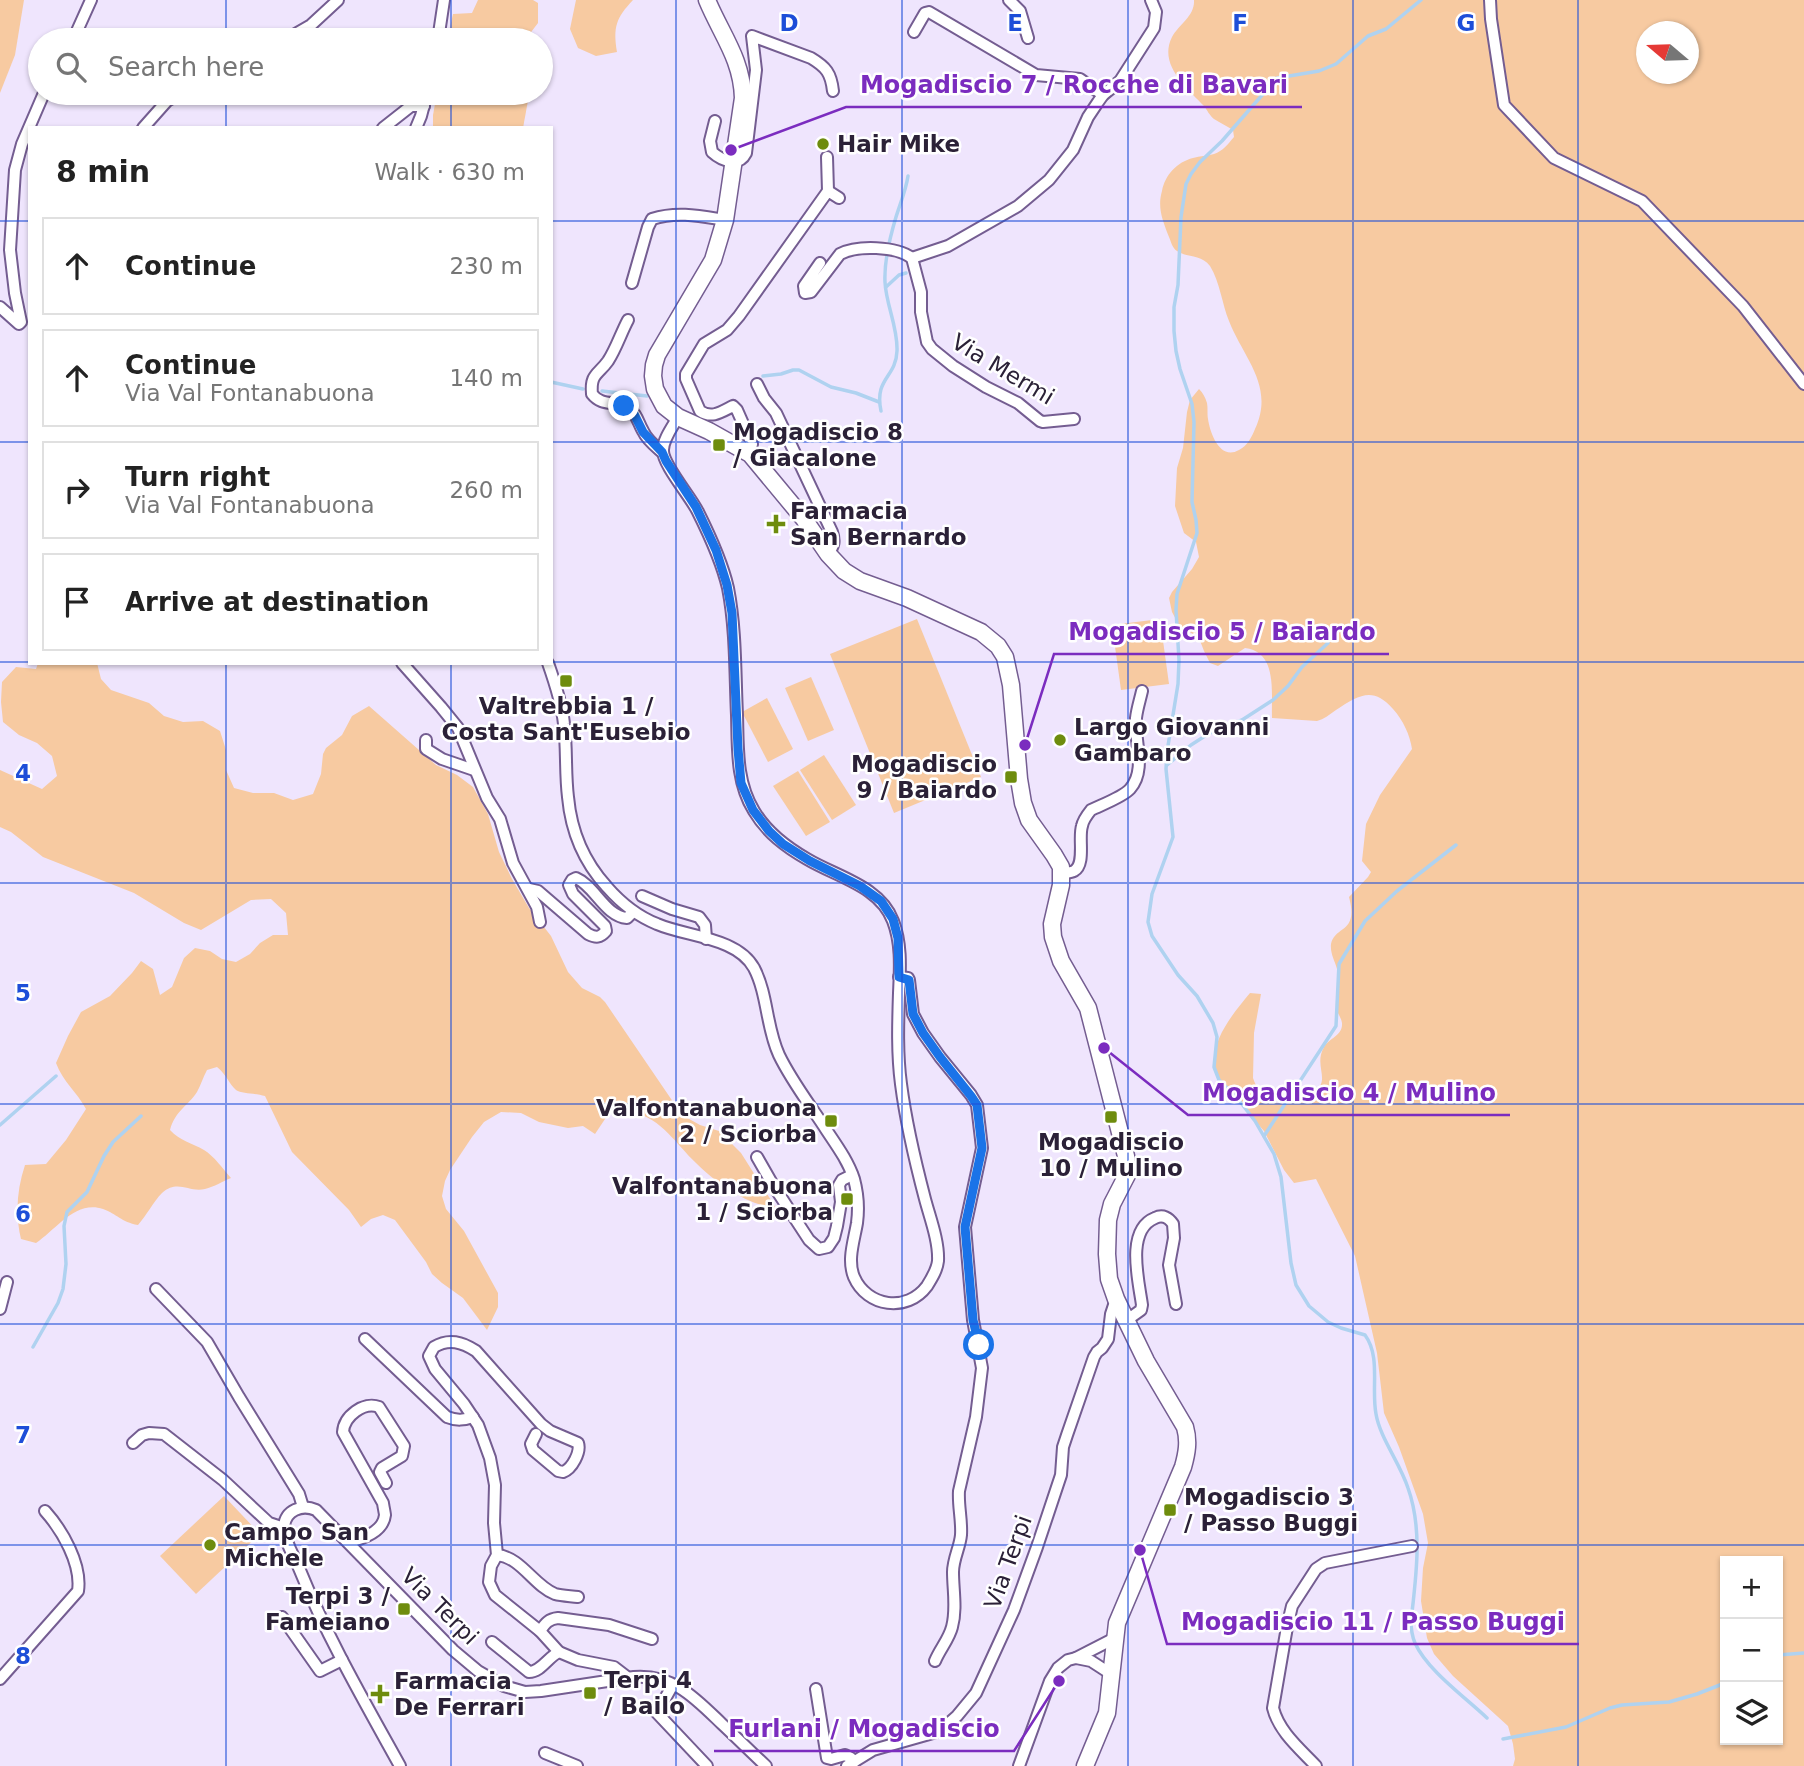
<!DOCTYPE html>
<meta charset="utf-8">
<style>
:root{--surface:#fff;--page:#f6f6f6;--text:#222;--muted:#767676;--line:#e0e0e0}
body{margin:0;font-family:"DejaVu Sans",sans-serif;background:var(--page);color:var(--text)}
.controls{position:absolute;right:21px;bottom:21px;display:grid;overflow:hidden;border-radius:0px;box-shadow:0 2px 5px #0004}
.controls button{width:63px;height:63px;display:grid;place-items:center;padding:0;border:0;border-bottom:2px solid var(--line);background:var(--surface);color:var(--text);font:35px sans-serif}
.compass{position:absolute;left:1636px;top:21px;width:63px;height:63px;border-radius:50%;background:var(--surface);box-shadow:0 2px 5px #0004;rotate:289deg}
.stop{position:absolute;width:21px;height:21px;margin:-16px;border:5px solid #1a73e8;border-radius:50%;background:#fff}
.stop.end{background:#1a73e8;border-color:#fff;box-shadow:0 2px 7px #0008}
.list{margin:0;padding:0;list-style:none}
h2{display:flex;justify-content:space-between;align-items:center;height:91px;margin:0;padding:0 28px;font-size:30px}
h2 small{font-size:23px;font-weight:400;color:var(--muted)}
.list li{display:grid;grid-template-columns:46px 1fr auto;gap:21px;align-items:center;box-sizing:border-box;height:98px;margin:0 14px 14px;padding:0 14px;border:2px solid var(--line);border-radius:0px}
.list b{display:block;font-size:26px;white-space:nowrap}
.list p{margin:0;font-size:23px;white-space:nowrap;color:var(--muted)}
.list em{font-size:23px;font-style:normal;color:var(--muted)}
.icon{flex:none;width:38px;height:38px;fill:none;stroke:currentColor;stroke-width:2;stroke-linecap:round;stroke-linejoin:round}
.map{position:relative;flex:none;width:1804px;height:1766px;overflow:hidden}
.search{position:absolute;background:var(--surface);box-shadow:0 2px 5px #0004;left:28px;top:28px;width:525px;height:77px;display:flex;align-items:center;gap:18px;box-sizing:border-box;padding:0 24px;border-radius:38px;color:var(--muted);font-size:26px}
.panel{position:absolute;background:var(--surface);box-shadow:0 2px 5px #0004;left:28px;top:126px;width:525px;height:539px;border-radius:0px}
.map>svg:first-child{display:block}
.green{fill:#f7caa1;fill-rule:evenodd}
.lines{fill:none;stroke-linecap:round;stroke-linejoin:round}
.stream{stroke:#afd2f0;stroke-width:3.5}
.street-casing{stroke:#745d91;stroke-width:14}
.secondary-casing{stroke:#745d91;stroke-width:19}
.street{stroke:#fff;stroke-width:10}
.secondary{stroke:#fff;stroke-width:16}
.route{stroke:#1a73e8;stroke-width:9}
.grid{fill:none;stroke:#1d4ed8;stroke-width:2;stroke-opacity:0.55}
.poi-dot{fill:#6e8c0d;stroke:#fff;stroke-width:2.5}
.labels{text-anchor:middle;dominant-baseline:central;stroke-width:5;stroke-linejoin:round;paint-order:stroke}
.poi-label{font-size:23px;font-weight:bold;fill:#2b2137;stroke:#fff;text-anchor:start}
.street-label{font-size:23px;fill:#2b2137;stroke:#fff}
.grid-label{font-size:23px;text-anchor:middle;font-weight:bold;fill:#1d4ed8;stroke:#fff;stroke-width:5;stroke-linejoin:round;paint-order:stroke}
.leader{fill:none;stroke:#7b2cbf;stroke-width:2.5}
.callout-dot{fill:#7b2cbf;stroke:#fff;stroke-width:2.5}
.callout-label{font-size:24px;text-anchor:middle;font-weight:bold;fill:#7b2cbf;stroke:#fff;stroke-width:5;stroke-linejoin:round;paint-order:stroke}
</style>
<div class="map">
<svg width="1804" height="1766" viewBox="0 0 1804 1766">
<rect width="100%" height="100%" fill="#efe5fd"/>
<g class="green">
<polygon points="0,0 24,0 15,55 0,93"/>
<polygon points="478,0 533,0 538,3 538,23 525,40 447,40 453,14 472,13"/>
<path d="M576,0H633C616,18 613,27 617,52L596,56L578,48L570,29Z"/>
<path d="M1194,0H1804V1766H1513L1515,1759L1513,1744L1508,1726L1453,1676L1434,1654L1427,1638L1421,1601L1423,1568L1428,1543L1423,1514L1399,1447L1384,1413L1377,1353L1355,1256L1316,1179L1294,1183L1284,1170L1264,1131L1218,1078C1204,1048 1231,1016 1250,993L1261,994L1254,1033L1253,1078C1257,1090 1265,1101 1278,1103C1285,1104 1293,1101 1299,1099C1340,1085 1311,1070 1324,1047C1329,1038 1343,1036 1342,1023C1341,1017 1337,1013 1336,1007C1335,996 1340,981 1337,969C1335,961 1330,954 1331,944C1335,925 1359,934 1349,897L1368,877L1371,872L1362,861L1366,824L1380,795L1412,749C1410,735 1403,720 1393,709C1373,686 1359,695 1336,710C1329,715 1324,719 1317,721L1272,718C1271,693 1278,652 1245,648L1218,666L1210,663L1204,651L1199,638L1179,625L1172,612L1169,598L1172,592L1192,569L1199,557L1196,542L1184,533L1175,506L1177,468L1183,448L1187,412L1190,400L1199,389C1203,393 1205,397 1207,403C1208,408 1207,413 1208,419C1210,433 1220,461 1239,450C1247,446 1252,437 1255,429C1275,386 1244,359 1229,321C1222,304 1220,282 1210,266C1201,254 1187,258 1177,251C1172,248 1171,241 1169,237C1163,221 1157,208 1162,191C1165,175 1177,162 1193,158C1200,156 1207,156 1214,154C1223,151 1228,144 1234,137L1233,130C1227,126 1220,123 1214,119C1210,116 1207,110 1204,106C1187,88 1158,65 1172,37C1179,24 1195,16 1194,0ZM1646,32H1688V74H1646ZM1725,1561H1778V1740H1725Z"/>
<polygon points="437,93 528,93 529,95 523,128 433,128 433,115"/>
<polygon points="917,619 981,777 894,813 830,654"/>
<polygon points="1160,619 1169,684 1121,690 1112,625"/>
<path d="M38,663H97L101,679L111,690L149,703L164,716L183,722L203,721L220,731L226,750V770L234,788L253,793H274L293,800L313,794L321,774L323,754L326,748L342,735L352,716L369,706L436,765L457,775L473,787L488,814L499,852L512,879L529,908L551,936L568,972L582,988L600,997L605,1002L682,1115L700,1125L719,1131L741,1153L776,1208C747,1205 716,1183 696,1163C676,1144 662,1119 633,1112C626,1110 618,1111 611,1110L595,1134L583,1126L568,1128L539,1122L521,1113L501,1112L484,1122L472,1137L450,1170L445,1181L442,1196L446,1209L464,1231L498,1293V1307L487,1330L463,1298L442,1283L432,1274L426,1262L395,1220L383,1215L371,1219L361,1227L349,1210L292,1152L265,1096C256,1093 242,1094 236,1090C229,1084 227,1075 217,1067L207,1070C203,1077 201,1085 197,1092C187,1107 175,1111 170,1130C180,1141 192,1143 204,1150C214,1156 223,1169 231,1178C223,1181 214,1187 205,1189C189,1193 178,1179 162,1193C153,1202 147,1215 138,1225C121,1222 117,1214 103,1209C75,1200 56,1230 36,1243L21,1239C15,1214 17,1189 25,1165L46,1164L66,1140L86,1109C77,1092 63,1082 56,1063L68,1036L81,1012L110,996L132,973L141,961L153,969L160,995L172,987L184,958L195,948L210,951L222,959L236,962L250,954L260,943L273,935H288L286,913L271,899L251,900L201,930L184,923L134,893L43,857L11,832L0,827V770L42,789L57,776L52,756L37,743L19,735L3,722L1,702L2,682L16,667L36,669Z"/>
<polygon points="811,677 834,730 808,741 785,688"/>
<polygon points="767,698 793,749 768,762 742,712"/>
<polygon points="824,755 856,805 832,820 800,770"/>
<polygon points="798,771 830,822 806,836 773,786"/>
<polygon points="224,1496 260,1534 196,1594 160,1556"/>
</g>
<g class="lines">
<g class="stream">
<path d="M1421,0L1386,29L1368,36L1336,64L1319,71L1277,78L1222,141L1200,162L1191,174L1186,184L1181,217L1178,285L1174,307V331L1176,351L1180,369L1192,404L1194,422L1192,502L1196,520L1197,533L1177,594L1176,610L1179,660L1178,684L1167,752L1166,769L1173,837L1152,894L1148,922L1152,936L1178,975L1197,996L1213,1023L1217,1037L1214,1067L1219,1080L1238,1099L1255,1121L1274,1154L1281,1177L1291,1263L1296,1285L1309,1306L1328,1322L1341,1328L1365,1335C1381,1357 1371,1388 1376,1414C1380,1438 1400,1463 1408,1488C1423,1530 1416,1577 1411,1621C1411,1629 1412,1636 1415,1643C1427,1670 1465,1697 1487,1718"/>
<polyline points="886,287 899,275 906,273"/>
<polyline points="763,376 781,374 793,370 799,370 831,387 856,393 879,402"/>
<polyline points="551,382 583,389"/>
<polyline points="602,391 647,396"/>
<path d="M881,411C874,378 896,378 897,351C898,327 886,305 885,282C884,261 890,237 896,217C900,204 906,190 908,176"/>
<polyline points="1167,765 1191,745 1205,736 1217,729 1242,720 1273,700 1288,686 1302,667 1328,643"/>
<polyline points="0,1125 56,1076"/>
<polyline points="1264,1136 1336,1026 1339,964 1365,921 1397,891 1456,845"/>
<polyline points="33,1347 58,1303 63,1289 66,1264 64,1226 67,1212 87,1192 104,1156 113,1142 141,1116"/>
<polyline points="1778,1655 1804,1653"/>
<polyline points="1503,1739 1566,1727 1610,1708 1622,1705 1669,1702 1697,1694 1725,1683"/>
</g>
<g class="street-casing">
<g id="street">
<polyline points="1009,0 1020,11 1028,38"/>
<polyline points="1490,0 1491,19 1504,105 1554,158 1642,201 1743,306 1804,384"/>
<polyline points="914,32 925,13 929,12 1036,75 1080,79 1103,95"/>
<polyline points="73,40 91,0"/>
<polyline points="285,40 311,25 338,0"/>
<polyline points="438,40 444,0"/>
<path d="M715,121L710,141L712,152C722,161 739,167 746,153L756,70L752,36L811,58C826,67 831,73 833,91"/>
<polyline points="143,128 167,101 181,93"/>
<polyline points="383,128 411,106 424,106"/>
<polyline points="416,128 421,116 427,93"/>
<polyline points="827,157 828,191"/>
<polyline points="912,258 948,246 1018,206 1049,180 1073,150 1088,117 1098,102 1103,95 1120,81 1154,28 1156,12 1151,0"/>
<polyline points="912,258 921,292 921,312 927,342 932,349 953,366 986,387 1018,403 1040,421 1043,422 1074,419"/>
<path d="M820,263L804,286L805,293L811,292L840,254C857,245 896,246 912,258"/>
<path d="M632,283L648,227L652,219C677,211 700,216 725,220"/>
<polyline points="0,307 19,324 21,322 15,293 10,250 15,170 22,144 44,93"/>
<path d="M628,320C621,333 616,349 608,361C598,375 590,374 592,394C602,407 616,400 628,408C637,413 638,423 643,431C647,440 655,446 662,452"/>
<path d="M757,384L764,398L776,413L832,532C835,541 834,546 828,554"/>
<path d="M750,454L752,444L737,410L733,406C721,412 712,419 700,411L686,379V374L704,344L727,330L739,316L828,191L839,198"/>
<polyline points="402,663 441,707 458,728 487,798 500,819 513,863 537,907 540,922"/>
<path d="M548,663C555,683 562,704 564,724C567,748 565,773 568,797C571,830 584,862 607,887C621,903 637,916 657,924C687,937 737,937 754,968C768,995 766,1027 779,1055C792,1082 811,1106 827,1131C837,1146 848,1161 854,1179C858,1194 859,1208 857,1223C854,1241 847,1260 854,1277C867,1307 907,1313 927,1286C932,1278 937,1270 938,1261C939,1241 930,1218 925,1199C915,1161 906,1123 901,1084C897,1054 898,1023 899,993C900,970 902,944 893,921C880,886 837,877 807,859C786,847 767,833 754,811C736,782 738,748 737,715C735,673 736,629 728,588C722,562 710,536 698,512C691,497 662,464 663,450C663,439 673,426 678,417"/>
<polyline points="426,740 426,749 442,759 474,770"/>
<path d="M1062,874C1063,873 1073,872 1074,871C1086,864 1078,838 1082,826C1083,820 1087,815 1091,810C1101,805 1123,797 1130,789C1147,770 1134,741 1136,718C1137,709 1140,700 1142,691"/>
<path d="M529,889L538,891L588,934C596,938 600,938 606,931L605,926L573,894L569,885L572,880L576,878C595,886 605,916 627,918L633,912"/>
<polyline points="642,896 672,909 699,917 705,925 706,939"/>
<path d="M899,977L908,978L909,980L913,1014L923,1033L940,1057L971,1095L977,1105L982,1148L965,1227L973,1320L982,1368L976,1417L959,1491C958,1506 962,1520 961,1535C960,1547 953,1559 953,1572C953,1590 957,1609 952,1627C949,1639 940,1649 935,1661"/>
<polyline points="757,1157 773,1185 809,1240 819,1249 828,1247 834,1238 837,1226 841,1202 839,1185 842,1180 852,1175"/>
<polyline points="156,1289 207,1342 239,1397 299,1494 303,1507"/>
<polyline points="0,1309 7,1282"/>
<path d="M1127,1320L1141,1310L1142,1305C1139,1282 1125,1230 1155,1218C1163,1214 1169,1218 1173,1224L1174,1238L1169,1265L1176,1304"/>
<path d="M365,1339L447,1417C457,1421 464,1420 473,1417"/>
<path d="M536,1434L531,1444L533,1450L558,1471L563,1472C572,1469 581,1452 578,1443L550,1431L541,1424L476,1351C462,1342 449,1338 434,1347L429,1356L435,1369L464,1404L478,1425L490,1458L495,1485L494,1523L497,1555L491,1566L489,1582L495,1595L540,1631L559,1652L578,1660L614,1667L627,1677"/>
<polyline points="133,1443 142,1435 149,1433 164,1434 223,1480 269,1523 284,1528"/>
<path d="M348,1542C362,1539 383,1532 385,1515C385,1514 383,1504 383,1503L343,1432C344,1416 364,1401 379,1407L404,1446L402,1456L382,1468L380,1472L386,1483"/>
<path d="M497,1555C521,1557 534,1586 555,1594C562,1596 571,1596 578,1597"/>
<polyline points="282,1617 320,1671 342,1660"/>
<path d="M540,1631C545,1624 548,1619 558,1618L609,1625L652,1639"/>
<path d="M492,1642L529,1672C541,1672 548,1657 559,1652"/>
<polyline points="1076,1658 1115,1638"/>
<path d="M0,1679L78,1591C82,1564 62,1530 45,1511"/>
<polyline points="676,1685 671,1688 657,1713 707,1766"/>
<polyline points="816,1689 827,1758 831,1759 845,1755 851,1758 854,1762"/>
<polyline points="545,1753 577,1766"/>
<path d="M400,1766C364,1701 327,1637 299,1568C294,1556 284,1541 284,1527C285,1510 302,1504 316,1510L453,1650L478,1671L504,1686L525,1692L541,1691L634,1677C674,1674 696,1699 722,1724C737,1738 751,1752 766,1766"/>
<polyline points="847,1766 873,1750 940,1731 957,1716 976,1693 1014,1610 1037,1547 1061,1475 1063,1447 1067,1435 1094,1357 1097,1352 1102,1348 1108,1339 1111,1314 1116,1299"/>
<polyline points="1019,1766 1050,1681 1058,1668 1068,1660 1076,1658 1091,1661 1111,1674"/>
<path d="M1316,1766C1300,1749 1279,1732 1273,1708L1287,1627L1292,1606L1316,1569L1325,1563L1412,1546"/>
</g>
</g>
<g class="secondary-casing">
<path id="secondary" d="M707,0C721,34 742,59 743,98L725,220L713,260L657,355L654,365L653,376L655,389L664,406L678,417L709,431L750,454L804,519L828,554L844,571L860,581L907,598L981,632L998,646L1005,657L1011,685L1019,779L1023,803L1029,820L1054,855L1061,867V885L1052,924L1053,937L1061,961L1088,1008L1126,1156L1127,1175L1112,1204L1108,1220L1107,1254L1109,1279L1116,1299L1146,1361L1185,1427C1189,1441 1187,1453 1183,1467L1117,1623L1107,1713L1085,1766"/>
</g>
<use href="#street" class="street"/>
<use href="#secondary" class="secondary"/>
</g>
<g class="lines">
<polyline class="route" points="624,406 633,412 643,432 662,452 666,461 696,507 716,550 727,585 732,613 738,749 741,783 753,810 769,831 783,844 810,861 860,886 881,901 893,919 898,938 899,977 909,980 913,1014 923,1033 940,1057 971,1096 977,1105 982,1148 965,1227 973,1320 979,1345"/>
</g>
<path class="grid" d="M226,0V40M451,0V40M676,0V1766M902,0V1766M1128,0V1766M1353,0V1766M1578,0V1766M226,93V128M451,93V128M0,221H30M551,221H1804M0,442H30M551,442H1804M0,662H30M551,662H1804M226,663V1766M451,663V1766M0,883H1804M0,1104H1804M0,1324H1804M0,1545H1804"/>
<g class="poi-dot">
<circle cx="823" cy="144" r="7"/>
<rect x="712" y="438" width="14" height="14" rx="3.5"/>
<path d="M772.5 513.5h7v7h7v7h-7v7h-7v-7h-7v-7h7z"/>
<rect x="559" y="674" width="14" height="14" rx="3.5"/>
<circle cx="1060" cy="740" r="7"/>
<rect x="1004" y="770" width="14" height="14" rx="3.5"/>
<rect x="1104" y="1110" width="14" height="14" rx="3.5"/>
<rect x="824" y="1114" width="14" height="14" rx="3.5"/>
<rect x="840" y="1192" width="14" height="14" rx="3.5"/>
<rect x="1163" y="1503" width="14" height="14" rx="3.5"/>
<circle cx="210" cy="1545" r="7"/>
<rect x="397" y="1602" width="14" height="14" rx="3.5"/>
<rect x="583" y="1686" width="14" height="14" rx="3.5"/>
<path d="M376.5 1683.5h7v7h7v7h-7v7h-7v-7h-7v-7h7z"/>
</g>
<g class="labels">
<g class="poi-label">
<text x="837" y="144">Hair Mike</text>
<text x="733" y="432">Mogadiscio 8<tspan x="733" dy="26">/ Giacalone</tspan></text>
<text x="790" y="511">Farmacia<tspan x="790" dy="26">San Bernardo</tspan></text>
<text x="566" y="706" text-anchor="middle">Valtrebbia 1 /<tspan x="566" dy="26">Costa Sant'Eusebio</tspan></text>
<text x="1074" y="727">Largo Giovanni<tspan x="1074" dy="26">Gambaro</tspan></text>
<text x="997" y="764" text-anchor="end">Mogadiscio<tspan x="997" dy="26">9 / Baiardo</tspan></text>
<text x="817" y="1108" text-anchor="end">Valfontanabuona<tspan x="817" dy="26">2 / Sciorba</tspan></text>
<text x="1111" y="1142" text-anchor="middle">Mogadiscio<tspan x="1111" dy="26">10 / Mulino</tspan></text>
<text x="833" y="1186" text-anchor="end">Valfontanabuona<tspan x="833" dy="26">1 / Sciorba</tspan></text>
<text x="1184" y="1497">Mogadiscio 3<tspan x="1184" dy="26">/ Passo Buggi</tspan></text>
<text x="224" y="1532">Campo San<tspan x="224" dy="26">Michele</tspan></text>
<text x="390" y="1596" text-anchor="end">Terpi 3 /<tspan x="390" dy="26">Fameiano</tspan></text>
<text x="604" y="1680">Terpi 4<tspan x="604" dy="26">/ Bailo</tspan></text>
<text x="394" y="1681">Farmacia<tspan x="394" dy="26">De Ferrari</tspan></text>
</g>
<g class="street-label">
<text transform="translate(1003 369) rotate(31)">Via Mermi</text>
<text transform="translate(1008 1562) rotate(-70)">Via Terpi</text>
<text transform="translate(440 1606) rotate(45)">Via Terpi</text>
</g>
</g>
<g class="grid-label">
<text x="789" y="31">D</text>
<text x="1015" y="31">E</text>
<text x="1240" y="31">F</text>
<text x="1466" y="31">G</text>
<text x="23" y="781">4</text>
<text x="23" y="1001">5</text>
<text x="23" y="1222">6</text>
<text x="23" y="1443">7</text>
<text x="23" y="1664">8</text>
</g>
<path class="leader" d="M731 150L846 107H1302M1025 745L1054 654H1389M1104 1048L1188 1115H1510M1140 1550L1167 1644H1579M1059 1681L1014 1751H714"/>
<g class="callout-dot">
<circle cx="731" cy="150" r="7"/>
<circle cx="1025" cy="745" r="7"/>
<circle cx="1104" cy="1048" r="7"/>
<circle cx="1140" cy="1550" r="7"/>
<circle cx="1059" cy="1681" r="7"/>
</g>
<g class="callout-label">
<text x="1074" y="93">Mogadiscio 7 / Rocche di Bavari</text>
<text x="1222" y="640">Mogadiscio 5 / Baiardo</text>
<text x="1349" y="1101">Mogadiscio 4 / Mulino</text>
<text x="1373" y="1630">Mogadiscio 11 / Passo Buggi</text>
<text x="864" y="1737">Furlani / Mogadiscio</text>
</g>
</svg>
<div class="controls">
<button>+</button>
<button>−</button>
<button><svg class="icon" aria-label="layers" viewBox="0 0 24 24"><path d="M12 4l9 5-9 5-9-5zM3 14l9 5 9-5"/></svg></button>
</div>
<svg class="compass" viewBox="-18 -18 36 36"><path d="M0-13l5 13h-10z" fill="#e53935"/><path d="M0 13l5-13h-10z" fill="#767676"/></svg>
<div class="stop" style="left:979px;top:1345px"></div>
<div class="stop end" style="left:624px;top:406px"></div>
<div class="search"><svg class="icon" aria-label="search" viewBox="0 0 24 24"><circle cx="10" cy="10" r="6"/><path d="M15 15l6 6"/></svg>Search here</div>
<section class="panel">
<h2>8 min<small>Walk · 630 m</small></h2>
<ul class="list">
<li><svg class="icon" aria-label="ahead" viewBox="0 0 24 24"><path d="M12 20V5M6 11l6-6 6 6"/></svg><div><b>Continue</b></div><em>230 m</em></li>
<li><svg class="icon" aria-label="ahead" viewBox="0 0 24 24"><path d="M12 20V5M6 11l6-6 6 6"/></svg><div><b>Continue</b><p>Via Val Fontanabuona</p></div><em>140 m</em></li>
<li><svg class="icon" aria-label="right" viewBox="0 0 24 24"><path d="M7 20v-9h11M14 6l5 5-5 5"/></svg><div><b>Turn right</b><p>Via Val Fontanabuona</p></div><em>260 m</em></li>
<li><svg class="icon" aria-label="arrive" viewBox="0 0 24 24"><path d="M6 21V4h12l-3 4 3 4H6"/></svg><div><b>Arrive at destination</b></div></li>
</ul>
</section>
</div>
